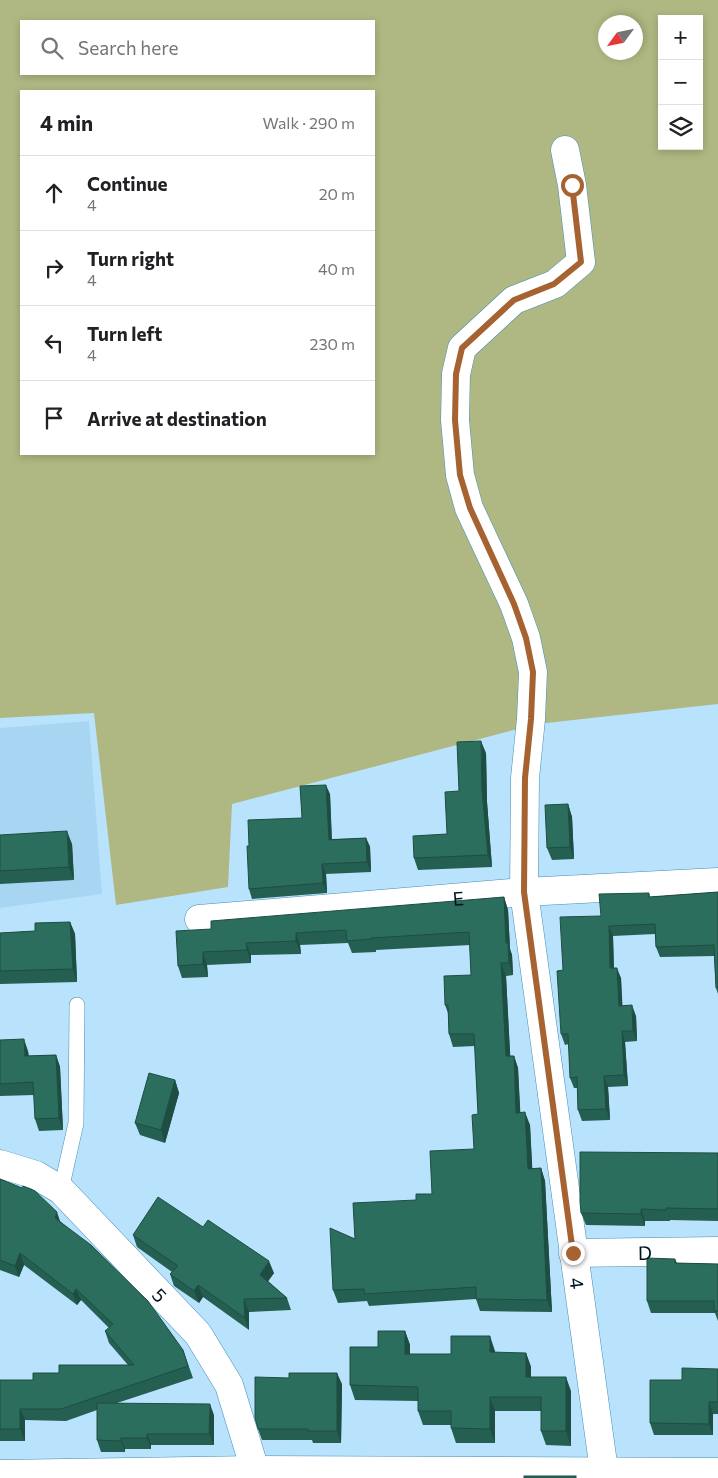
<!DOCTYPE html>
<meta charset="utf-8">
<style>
:root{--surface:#fff;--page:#f6f6f6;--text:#202124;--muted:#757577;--line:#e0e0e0}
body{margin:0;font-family:Commissioner,sans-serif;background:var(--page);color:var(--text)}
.controls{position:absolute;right:15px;top:15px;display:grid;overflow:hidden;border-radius:0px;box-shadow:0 2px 8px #0003}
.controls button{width:45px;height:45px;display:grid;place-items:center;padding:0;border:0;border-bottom:1px solid var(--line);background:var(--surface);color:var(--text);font:25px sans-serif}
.compass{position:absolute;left:598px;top:15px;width:45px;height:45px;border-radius:50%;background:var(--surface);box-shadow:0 2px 8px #0003;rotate:237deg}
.stop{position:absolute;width:15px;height:15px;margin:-11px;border:4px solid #a66331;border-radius:50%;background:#fff}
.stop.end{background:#a66331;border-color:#fff;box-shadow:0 1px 5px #0008}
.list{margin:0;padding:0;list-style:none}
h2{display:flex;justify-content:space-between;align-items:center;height:65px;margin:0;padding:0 20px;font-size:21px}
h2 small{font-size:16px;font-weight:400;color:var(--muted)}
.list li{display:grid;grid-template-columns:32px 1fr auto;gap:15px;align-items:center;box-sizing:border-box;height:75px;padding:0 20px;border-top:1px solid var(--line)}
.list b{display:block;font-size:19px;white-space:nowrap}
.list p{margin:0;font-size:16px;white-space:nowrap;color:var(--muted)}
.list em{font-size:16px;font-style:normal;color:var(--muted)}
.icon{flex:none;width:28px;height:28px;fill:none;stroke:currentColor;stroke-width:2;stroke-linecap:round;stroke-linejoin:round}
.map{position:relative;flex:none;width:718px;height:1478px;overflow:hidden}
.search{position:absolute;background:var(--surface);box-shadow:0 2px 8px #0003;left:20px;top:20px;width:355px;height:55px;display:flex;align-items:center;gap:12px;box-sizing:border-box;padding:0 18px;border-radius:0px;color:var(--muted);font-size:19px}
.panel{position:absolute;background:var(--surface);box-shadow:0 2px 8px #0003;left:20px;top:90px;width:355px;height:365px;border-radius:0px}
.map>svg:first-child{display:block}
.built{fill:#a8d6f2}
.green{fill:#afb882;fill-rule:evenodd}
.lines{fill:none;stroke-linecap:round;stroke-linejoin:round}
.service-casing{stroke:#448db4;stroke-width:16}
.minor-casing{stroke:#448db4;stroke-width:29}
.service{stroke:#fff;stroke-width:15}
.minor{stroke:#fff;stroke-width:28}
.wall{fill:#255f51}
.shaded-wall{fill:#1e4d42}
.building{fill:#2b6e5e;stroke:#1e4d42}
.route{stroke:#a66331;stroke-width:6}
.labels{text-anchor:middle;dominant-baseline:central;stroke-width:4.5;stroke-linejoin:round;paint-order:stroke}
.street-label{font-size:19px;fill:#011521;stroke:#deecf5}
</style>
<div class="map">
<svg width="718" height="1478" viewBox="0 0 718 1478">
<rect width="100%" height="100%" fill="#b9e3fd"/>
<polygon class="built" points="89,721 102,894 0,908 0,728"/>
<path class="green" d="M0,0H718V704L537,724L232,804L228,887L116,905L94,713L0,718ZM662,19H699V146H662ZM21,21H374V74H21ZM606,22H636V52H606ZM21,91H374V454H21Z"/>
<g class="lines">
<g class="service-casing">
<polyline id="service" points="61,1190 76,1123 77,1005"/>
</g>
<g class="minor-casing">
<g id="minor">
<path id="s1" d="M565,150L572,185L581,262L555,284L514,300L462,348L456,374L455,420L460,475L469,508L514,604L526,638L533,672L531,719L525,778L524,892L605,1478"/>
<path id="s2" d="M199,919L524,892L718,882"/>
<path id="s3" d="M0,1164L36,1175L61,1190L198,1334L229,1385L255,1470L256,1478"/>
<path id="s4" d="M573,1253L718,1251"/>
<polyline points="0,1474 255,1470 718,1472"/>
</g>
</g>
<use href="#service" class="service"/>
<use href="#minor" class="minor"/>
</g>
<g class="wall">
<polygon points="486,753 487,802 492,867 418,870 414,858 447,834 459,791"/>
<polygon points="330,794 332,839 366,838 370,847 371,872 326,874 327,893 252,899 249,889 249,846 302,818"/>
<polygon points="568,804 572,817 574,859 552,860 547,848"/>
<polygon points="0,835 72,844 74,880 0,884"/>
<polygon points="718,892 718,994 716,988 714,956 660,957 656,947 655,934 613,936 614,968 621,978 622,1006 636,1016 637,1041 625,1042 628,1086 608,1087 610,1120 582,1121 578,1110 577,1088 574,1088 570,1078 569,1044 565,1045 561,1034 563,970 601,916 649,893 650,897"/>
<polygon points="504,897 508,910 510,949 512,955 513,975 506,976 510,1056 514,1056 518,1068 520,1113 530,1125 532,1169 541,1168 545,1181 552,1312 480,1311 476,1299 369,1306 367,1301 338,1303 333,1290 355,1239 416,1200 432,1194 474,1149 478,1114 475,1046 453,1047 449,1034 448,1013 445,1005 471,975 470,945 376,950 376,952 352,953 348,943 300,945 301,954 251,955 251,963 207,965 208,977 182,978 178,966 211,929"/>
<polygon points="70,922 75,934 77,982 0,984 0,933 35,931"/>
<polygon points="0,1040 28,1051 29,1056 56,1055 60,1067 63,1130 39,1131 35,1119 34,1095 0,1096"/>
<polygon points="175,1080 179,1093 165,1143 140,1135 135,1123"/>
<polygon points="718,1153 718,1221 670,1220 670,1221 645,1221 645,1226 586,1225 581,1213"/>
<polygon points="0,1179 61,1222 183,1350 193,1378 117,1403 214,1415 214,1445 151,1445 151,1449 125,1449 125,1452 101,1452 97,1440 97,1410 66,1421 25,1420 25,1441 0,1441 0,1380 33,1380 59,1373 128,1365 109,1343 105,1331 109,1328 81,1300 77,1305 24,1265 19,1277 0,1270"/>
<polygon points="133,1235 274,1273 268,1281 287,1298 291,1310 249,1312 249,1330 203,1297 199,1303 174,1286 170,1274 172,1272 137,1247"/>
<polygon points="675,1259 677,1263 718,1264 718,1321 715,1313 651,1313 647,1301"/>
<polygon points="405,1331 410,1345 410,1354 451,1354 495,1351 495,1353 526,1353 531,1367 531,1377 571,1391 571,1446 546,1445 541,1431 541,1411 495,1411 495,1443 456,1443 451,1428 451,1425 423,1425 418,1411 418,1401 355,1400 350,1385 378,1347"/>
<polygon points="718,1369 718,1414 713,1414 713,1435 654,1435 650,1423 682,1380"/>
<polygon points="342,1384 341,1443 313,1443 312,1440 262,1440 258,1429"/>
</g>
<g class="shaded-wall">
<polygon points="481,741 486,753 487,802 492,867 488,855 482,790"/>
<polygon points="326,785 330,794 332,849 329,840"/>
<polygon points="568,804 572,817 574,859 570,847"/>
<polygon points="67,831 72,844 74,880 69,867"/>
<polygon points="366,838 370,847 371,872 367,862"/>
<polygon points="322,864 326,874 327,893 323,883"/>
<polygon points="504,897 508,910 510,949 512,955 513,975 509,963 506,943"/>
<polygon points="70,922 75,934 77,982 73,969"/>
<polygon points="609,926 613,936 614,979 610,968"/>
<polygon points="296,933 300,945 301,954 296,941"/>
<polygon points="246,943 251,955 251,963 247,950"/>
<polygon points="203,952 207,965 208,977 203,964"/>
<polygon points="501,963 506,976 511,1069 506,1056"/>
<polygon points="617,968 621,978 623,1016 619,1006"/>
<polygon points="632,1005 636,1016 637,1041 633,1031"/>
<polygon points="622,1031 625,1042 628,1086 624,1075"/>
<polygon points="24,1039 28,1051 29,1069 25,1056"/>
<polygon points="56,1055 60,1067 63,1130 59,1118"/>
<polygon points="514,1056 518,1068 521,1125 516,1113"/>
<polygon points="604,1076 608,1087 610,1120 606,1109"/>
<polygon points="175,1080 179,1093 165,1143 161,1130"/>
<polygon points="525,1112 530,1125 533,1181 528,1169"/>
<polygon points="541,1168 545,1181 552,1312 547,1300"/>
<polygon points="641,1209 645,1221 645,1226 641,1214"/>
<polygon points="57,1212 61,1224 55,1218"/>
<polygon points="20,1253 24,1265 19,1277 15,1266"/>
<polygon points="269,1261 274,1273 264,1287 260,1275"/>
<polygon points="198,1285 203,1297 199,1303 194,1291"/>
<polygon points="76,1289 81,1300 77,1305 73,1294"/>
<polygon points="244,1299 249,1312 249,1330 245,1318"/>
<polygon points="405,1331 410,1345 410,1368 405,1354"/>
<polygon points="490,1336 495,1351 495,1367 490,1352"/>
<polygon points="526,1353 531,1367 531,1392 526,1377"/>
<polygon points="337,1373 342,1384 341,1443 337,1431"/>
<polygon points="566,1377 571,1391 571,1446 566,1431"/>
<polygon points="490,1397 495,1411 495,1443 490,1429"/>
<polygon points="709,1402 713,1414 713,1435 709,1424"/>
<polygon points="210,1404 214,1415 214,1445 209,1434"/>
<polygon points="20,1409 25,1420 25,1441 20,1429"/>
<polygon points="147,1434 151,1445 151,1449 147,1438"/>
<polygon points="121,1438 125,1449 125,1452 121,1441"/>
</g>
<g class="building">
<polygon points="481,741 482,790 488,855 414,858 413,836 447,834 445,792 459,791 457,742"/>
<polygon points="326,785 329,840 366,838 367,862 322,864 323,883 249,889 247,846 249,846 248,820 302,818 300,786"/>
<polygon points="568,804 570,847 547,848 545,805"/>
<polygon points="67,831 69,867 0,871 0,835"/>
<polygon points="718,892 718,988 716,988 714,945 656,947 655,924 609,926 610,968 617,968 619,1006 632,1005 633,1031 622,1031 624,1075 604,1076 606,1109 578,1110 577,1077 570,1078 568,1034 561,1034 557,971 563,970 560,917 601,916 599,894 649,893 649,897"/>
<polygon points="504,897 506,943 508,943 509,963 501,963 506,1056 514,1056 516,1113 525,1112 528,1169 541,1168 547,1300 476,1299 476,1287 365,1294 364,1289 333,1290 330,1228 355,1239 353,1203 416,1200 416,1194 432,1194 430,1151 474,1149 472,1115 478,1114 474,1034 449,1034 448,1005 445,1005 444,976 471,975 469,932 371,938 371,939 347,941 346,930 296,933 296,941 246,943 247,950 203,952 203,964 178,966 176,931 211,929 211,921"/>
<polygon points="70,922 73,969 0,971 0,933 35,931 35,923"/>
<polygon points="24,1039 25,1056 56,1055 59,1118 35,1119 33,1082 0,1084 0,1040"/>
<polygon points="149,1073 175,1080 161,1130 135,1123"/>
<polygon points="580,1152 718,1153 718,1209 666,1208 666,1210 641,1209 641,1214 581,1213 580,1202"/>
<polygon points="0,1179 22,1188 23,1186 35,1191 57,1212 55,1218 91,1245 148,1301 183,1350 188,1366 61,1409 20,1409 20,1429 0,1429 0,1380 33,1380 33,1373 59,1373 59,1365 134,1365 105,1331 113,1324 76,1289 73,1294 20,1253 15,1266 0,1260"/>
<polygon points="158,1197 203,1227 208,1220 269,1261 260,1275 287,1298 244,1299 245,1318 198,1285 194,1291 170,1274 178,1266 133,1235"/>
<polygon points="647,1258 675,1259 675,1263 718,1264 718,1311 714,1311 714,1301 647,1301"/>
<polygon points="378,1331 405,1331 405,1354 451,1354 451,1336 490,1336 490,1352 526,1353 526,1377 566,1377 566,1431 541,1431 541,1397 490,1397 490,1429 451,1428 451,1411 418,1411 418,1387 350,1385 350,1347 378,1347"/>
<polygon points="682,1368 718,1369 718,1402 709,1402 709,1424 650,1423 650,1380 682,1380"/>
<polygon points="289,1373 337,1373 337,1431 308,1431 308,1429 258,1429 255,1418 255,1377 289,1378"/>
<polygon points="97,1403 210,1404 209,1434 147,1434 147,1438 121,1438 121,1441 97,1440"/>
<rect x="524" y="1476" width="52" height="2"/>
</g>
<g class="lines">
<polyline class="route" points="572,185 581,262 554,284 514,300 462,348 456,374 455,420 460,475 470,508 514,604 526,638 533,672 531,719 525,778 524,892 573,1253"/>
</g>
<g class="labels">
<g class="street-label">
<text stroke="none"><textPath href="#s2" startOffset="260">E</textPath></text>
<text stroke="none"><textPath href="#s4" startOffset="72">D</textPath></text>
<text stroke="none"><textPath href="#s1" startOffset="1216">4</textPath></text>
<text stroke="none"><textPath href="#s3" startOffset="211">5</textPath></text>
</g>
</g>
</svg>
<div class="controls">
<button>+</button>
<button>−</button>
<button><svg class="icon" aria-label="layers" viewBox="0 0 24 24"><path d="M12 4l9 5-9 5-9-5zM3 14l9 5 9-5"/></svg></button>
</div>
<svg class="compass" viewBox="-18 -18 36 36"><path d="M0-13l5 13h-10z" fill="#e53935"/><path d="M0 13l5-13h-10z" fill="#757577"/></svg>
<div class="stop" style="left:572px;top:185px"></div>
<div class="stop end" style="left:573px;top:1253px"></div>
<div class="search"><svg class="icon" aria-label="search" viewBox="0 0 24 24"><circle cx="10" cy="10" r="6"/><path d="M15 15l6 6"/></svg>Search here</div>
<section class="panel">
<h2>4 min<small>Walk · 290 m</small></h2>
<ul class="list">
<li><svg class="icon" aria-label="ahead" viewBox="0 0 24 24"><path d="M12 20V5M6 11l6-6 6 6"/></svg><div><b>Continue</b><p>4</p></div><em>20 m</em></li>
<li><svg class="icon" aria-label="right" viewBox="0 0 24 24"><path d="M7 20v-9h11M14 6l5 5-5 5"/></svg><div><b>Turn right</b><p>4</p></div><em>40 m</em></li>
<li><svg class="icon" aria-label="left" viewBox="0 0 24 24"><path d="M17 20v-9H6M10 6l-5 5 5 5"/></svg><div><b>Turn left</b><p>4</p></div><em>230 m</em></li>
<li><svg class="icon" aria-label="arrive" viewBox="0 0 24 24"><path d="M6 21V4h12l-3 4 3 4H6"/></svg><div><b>Arrive at destination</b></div></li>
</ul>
</section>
</div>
